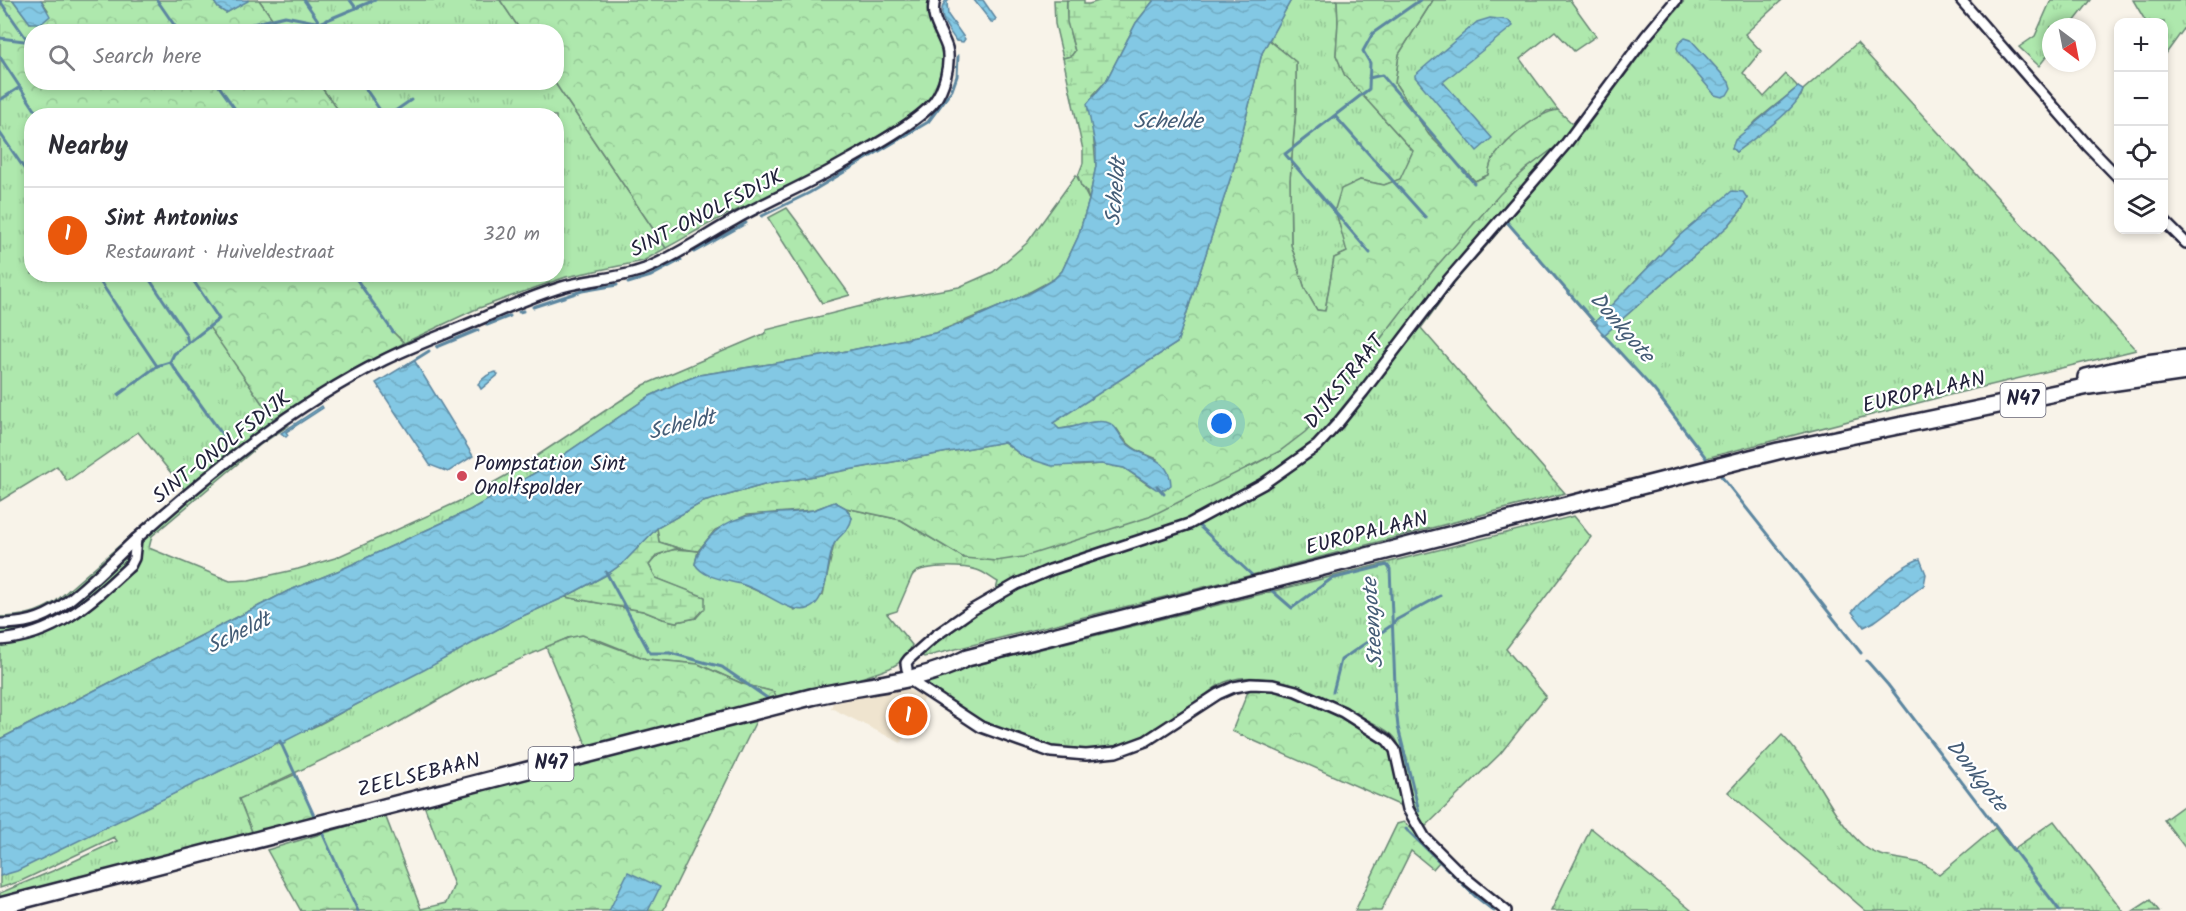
<!DOCTYPE html>
<meta charset="utf-8">
<style>
:root{--surface:#fff;--page:#f2f2f3;--text:#2b2b33;--muted:#7c7c81;--line:#e1e1e2;--accent:#ea580c}
body{margin:0;font-family:Kalam,sans-serif;background:var(--page);color:var(--text)}
.controls{position:absolute;right:18px;top:18px;display:grid;overflow:hidden;border-radius:12px;box-shadow:0 3px 9px #0003}
.controls button{width:54px;height:54px;display:grid;place-items:center;padding:0;border:0;border-bottom:2px solid var(--line);background:var(--surface);color:var(--text);font:30px sans-serif}
.compass{position:absolute;left:2042px;top:18px;width:54px;height:54px;border-radius:50%;background:var(--surface);box-shadow:0 3px 9px #0003;rotate:148deg}
.you{position:absolute;left:1222px;top:424px;width:21px;height:21px;margin:-15px;border:4px solid #fff;border-radius:50%;background:#1a73e8;box-shadow:0 0 0 9px #1a73e833}
.badge{display:grid;place-items:center;width:39px;height:39px;border-radius:50%;background:var(--accent);color:#fff;font-size:20px;font-weight:700}
.pin{position:absolute;translate:-50% -50%;border:3px solid #fff;box-shadow:0 2px 6px #0006}
.list{margin:0;padding:0;list-style:none}
h2{display:flex;justify-content:space-between;align-items:center;height:78px;margin:0;padding:0 24px;font-size:26px}
h2 small{font-size:20px;font-weight:400;color:var(--muted)}
.list li{display:grid;grid-template-columns:39px 1fr auto;gap:18px;align-items:center;box-sizing:border-box;height:96px;padding:0 24px;border-top:2px solid var(--line)}
.list b{display:block;font-size:22px;white-space:nowrap}
.list p{margin:0;font-size:20px;white-space:nowrap;color:var(--muted)}
.list em{font-size:20px;font-style:normal;color:var(--muted)}
.icon{flex:none;width:33px;height:33px;fill:none;stroke:currentColor;stroke-width:2;stroke-linecap:round;stroke-linejoin:round}
.map{position:relative;flex:none;width:2186px;height:911px;overflow:hidden}
.search{position:absolute;background:var(--surface);box-shadow:0 3px 9px #0003;left:24px;top:24px;width:540px;height:66px;display:flex;align-items:center;gap:15px;box-sizing:border-box;padding:0 21px;border-radius:24px;color:var(--muted);font-size:22px}
.panel{position:absolute;background:var(--surface);box-shadow:0 3px 9px #0003;left:24px;top:108px;width:540px;height:174px;border-radius:24px}
.map>svg:first-child{display:block}
.built{fill:#efe4cf}
.grass{fill:url(#grass-tufts);stroke:#688574;stroke-width:1.5}
.forest{fill:url(#forest-crowns);stroke:#688574;stroke-width:1.5}
.wetland{fill:url(#wetland-marsh);stroke:#688574;stroke-width:1.5}
.water{fill:url(#water-waves);stroke:#5c86a0;stroke-width:1.5}
.lines{fill:none;stroke-linecap:round;stroke-linejoin:round}
.stream{stroke:#5c86a0;stroke-width:3}
.minor-casing{stroke:#22223b;stroke-width:14}
.primary-casing{stroke:#22223b;stroke-width:20}
.minor{stroke:#fff;stroke-width:9}
.primary{stroke:#fff;stroke-width:15}
.poi-dot{fill:#d1495b;stroke:#fff;stroke-width:2}
.labels{text-anchor:middle;dominant-baseline:central;stroke-width:4.5;stroke-linejoin:round;paint-order:stroke}
.shield{fill:#fff;stroke:#646476;stroke-width:1.5}
.shield-label{font-size:20px;font-weight:bold;fill:#22223b}
.street-label{font-size:21px;fill:#22223b;stroke:#fff}
.poi-label{font-size:21px;fill:#22223b;stroke:#fff;text-anchor:start}
.water-label{font-size:22px;font-style:italic;fill:#445c76;stroke:#fff}
</style>
<div class="map">
<svg width="2186" height="911" viewBox="0 0 2186 911">
<defs>
<pattern id="grass-tufts" width="24" height="20" patternUnits="userSpaceOnUse" patternTransform="scale(1.5)"><rect width="24" height="20" fill="#aee8ad"/><path d="M3 7l-1-3M5 7V3M7 7l1-3M15 17l-1-3M17 17v-4M19 17l1-3" fill="none" stroke="#95c796"/></pattern>
<pattern id="forest-crowns" width="20" height="18" patternUnits="userSpaceOnUse" patternTransform="scale(1.5)"><rect width="20" height="18" fill="#aee8ad"/><path d="M2 6a3 3 0 1 1 6 0M12 15a3 3 0 1 1 6 0" fill="none" stroke="#95c796"/></pattern>
<pattern id="wetland-marsh" width="20" height="14" patternUnits="userSpaceOnUse" patternTransform="scale(1.5)"><rect width="20" height="14" fill="#aee8ad"/><path d="M1 5h8M5 5V1M11 12h8M15 12V8" fill="none" stroke="#95c796"/></pattern>
<pattern id="water-waves" width="16" height="10" patternUnits="userSpaceOnUse" patternTransform="scale(1.5)"><rect width="16" height="10" fill="#83c8e4"/><path d="M0 5q4-4 8 0t8 0" fill="none" stroke="#71acc4"/></pattern>
</defs>
<rect width="100%" height="100%" fill="#f8f3e9"/>
<filter id="ink" filterUnits="userSpaceOnUse"><feTurbulence type="fractalNoise" baseFrequency=".0167" numOctaves="2"/><feDisplacementMap in="SourceGraphic" scale="12" xChannelSelector="R" yChannelSelector="G"/><feConvolveMatrix kernelMatrix="1 2 1 2 8 2 1 2 1" color-interpolation-filters="sRGB"/></filter>
<g filter="url(#ink)">
<polygon class="built" points="902,686 924,697 901,743 831,708 833,703"/>
<g class="grass">
<polygon points="259,0 500,0 521,31 281,31"/>
<path d="M1054,0H1067C1065,17 1070,35 1075,51L1072,56L1063,58L1055,24Z"/>
<polygon points="1291,0 1337,0 1338,22 1336,55 1345,75 1413,151 1401,179 1384,185 1360,180 1335,209 1348,252 1334,258 1325,311 1317,310 1305,289 1291,245 1290,180 1296,108 1296,62 1269,40"/>
<polygon points="1433,0 1570,0 1596,36 1574,51 1555,31 1520,59 1558,110 1547,111 1492,159 1488,175 1475,181 1429,135 1395,83 1399,54"/>
<path d="M1685,0H1782L1745,34L1761,51L1743,73L1764,97L1786,74L1798,87L1756,121L1732,148L1736,152L1801,96L1803,90L1857,43L2136,350L1937,398L1706,458L1654,390L1604,335L1728,226L1742,209L1747,198L1743,193L1732,192L1679,236L1594,323L1507,222L1454,283L1421,328L1565,493L1252,575L924,657L921,655L925,645L994,597L998,582C991,578 984,572 977,570C963,566 919,564 912,576L897,611L887,614L912,645C909,655 899,664 890,668C854,682 814,690 777,699L774,692L743,684L698,664L646,659L594,638H568L475,679L389,728L240,799L253,834L0,901V893L55,870L117,841L114,837L21,881L0,888V876L17,870L279,742L318,725L516,619L565,597L643,611L663,619L676,622L696,618L705,598L656,578L649,565C663,547 677,548 698,551L695,564C729,580 763,591 795,610L823,595L834,544L852,518L846,508L901,520L964,558L1252,466C1282,450 1301,436 1325,411C1383,339 1434,260 1500,193C1524,169 1551,149 1578,129L1583,132L1651,40Z"/>
<polygon points="2051,0 2091,0 2070,27 2051,27 2051,51 2039,66 2019,47 2035,36"/>
<polygon points="2133,0 2186,0 2186,26 2165,55 2164,22 2146,22"/>
<path d="M0,57L39,115L32,116V274L189,275L219,319L210,327L277,425L288,426L260,445L152,536L149,548L230,581L249,580L298,569L335,558L464,499L514,471L644,385L766,333V330L885,300L959,287L993,272L1027,243L1076,175L1089,200L1078,237L1062,271L1054,279L1013,301L935,333L822,356L699,375L678,383L650,396L547,466L470,510L340,570L288,591L0,739V617C21,617 38,613 56,601L184,489L138,432L67,481L57,466L0,501Z"/>
<polygon points="318,83 555,83 666,248 643,261 566,277 520,293 474,310 404,343 393,332 353,275 556,274 556,116 342,115"/>
<path d="M1574,516L1591,537L1506,649L1546,696L1500,754L1423,829C1418,816 1413,804 1410,790C1406,777 1403,749 1395,738C1388,729 1374,724 1364,718C1329,699 1269,667 1228,681C1220,683 1212,690 1205,695C1187,708 1168,722 1149,733C1075,774 987,730 926,685L927,681L936,676L977,665Z"/>
<path d="M1782,735C1815,768 1831,819 1865,847C1880,859 1905,858 1923,864C1929,866 1934,871 1939,875L1995,828L2012,850L2054,821L2123,911H1866L1728,792Z"/>
<polygon points="2186,804 2186,849 2164,820"/>
<polygon points="1591,828 1691,910 1690,911 1551,911"/>
</g>
<g class="forest">
<polygon points="0,0 13,0 30,23 48,10 41,0 213,0 218,8 226,13 248,0 259,0 281,31 32,32 32,82 318,83 342,115 39,115 0,57"/>
<path d="M500,0H930V6C939,36 951,59 937,90C930,104 915,111 903,120C849,157 795,185 735,211C711,221 689,236 666,248L555,83L556,32L521,31Z"/>
<path d="M1337,0H1433L1399,54L1395,83L1429,135L1475,181L1488,175C1489,169 1490,162 1494,157C1508,139 1536,113 1558,110L1574,125L1562,142L1526,169L1500,194L1435,268L1325,411L1305,432L1280,451L1149,517L1023,557L996,561L964,558L901,520L846,508L835,502L813,510L747,515L715,530L698,551L678,548L659,542L657,528L703,502L764,485L1004,442L1024,457L1076,466L1102,464L1124,468L1150,486L1157,459C1138,451 1128,448 1117,429L1079,426L1059,429L1052,423L1177,343L1233,170L1262,53L1269,40L1296,62V108L1290,180L1291,245L1305,289L1317,310L1325,311L1334,258L1347,252L1335,209L1341,189L1360,180L1384,185L1400,179L1413,151L1345,76L1336,55L1338,22Z"/>
<polygon points="787,208 796,220 850,295 822,303 768,218"/>
<polygon points="189,275 353,275 393,332 404,343 356,368 273,419 209,327 219,319"/>
<polygon points="582,635 646,659 698,664 743,684 774,692 777,699 590,754 546,647 568,638"/>
<polygon points="1251,684 1273,685 1343,712 1395,750 1408,809 1232,731"/>
<polygon points="757,719 663,911 301,911 267,850 385,815 421,909 446,903 454,885 424,805"/>
<polygon points="296,774 314,817 253,834 239,799"/>
<polygon points="1404,822 1414,831 1440,861 1433,869 1411,851 1381,911 1355,911 1397,824"/>
<polygon points="2150,900 2159,911 2133,911"/>
</g>
<g class="wetland">
<polygon points="1067,0 1084,0 1084,4 1089,4 1102,0 1154,0 1136,23 1106,81 1093,95 1093,132 1096,166 1089,200 1086,191 1081,186 1078,176 1083,163 1083,150 1063,58 1071,56 1075,51 1067,22"/>
<polygon points="657,528 659,542 678,548 657,555 649,565 656,578 705,597 705,608 696,618 676,622 663,619 643,611 565,597 606,575 623,563"/>
</g>
<g class="water">
<polygon points="13,0 41,0 50,16 42,23 30,23"/>
<polygon points="213,0 248,0 248,1 226,13 218,8"/>
<path d="M946,0H949L947,2L948,15L965,39L963,42L956,41C948,28 935,15 946,0Z"/>
<polygon points="974,0 983,0 996,19 992,23"/>
<path d="M1154,0H1291L1262,53L1233,170L1177,343L1053,423L1059,429C1074,429 1090,419 1106,422C1116,424 1119,435 1125,442C1140,458 1170,455 1171,485L1165,490L1156,489L1124,468L1102,464L1052,466L1024,457L1004,442L764,485L703,502L657,528L623,563L606,575L565,597L516,619L424,670L285,741L286,743L281,745L279,742L17,871L0,876V739L288,591L340,570L470,510L547,466L650,396L678,383L699,375L822,356L935,333L963,323L1034,291L1054,279L1062,271L1078,237L1089,200L1096,166V149L1087,104L1106,81L1136,23Z"/>
<polygon points="1490,18 1508,20 1513,26 1443,82 1492,138 1477,151 1415,77 1415,75 1477,22"/>
<polygon points="1685,38 1691,40 1729,82 1731,88 1727,95 1722,97 1715,95 1679,53 1677,48 1679,43"/>
<path d="M1798,87L1803,90C1797,110 1753,139 1736,152L1732,148L1735,140Z"/>
<polygon points="1732,191 1743,192 1747,198 1742,209 1728,226 1604,335 1594,323 1679,236"/>
<polygon points="414,360 473,456 448,472 430,465 376,383"/>
<path d="M496,372L498,375L481,389L478,384C483,378 488,373 496,372Z"/>
<polygon points="322,406 323,408 286,432 288,435 286,437 281,433"/>
<path d="M835,502L846,508L852,518C849,532 840,534 834,544C829,554 828,574 825,585C811,636 774,594 744,585C728,580 704,579 695,564C697,553 701,548 708,539C735,506 775,517 813,510C820,508 828,504 835,502Z"/>
<path d="M1920,559L1926,574L1924,585L1874,622L1864,627L1852,612C1864,597 1902,564 1920,559Z"/>
<polygon points="628,872 660,887 648,911 609,911"/>
</g>
<g class="lines">
<g class="stream">
<polyline points="157,0 179,32"/>
<polyline points="304,0 326,32"/>
<polyline points="350,0 356,8"/>
<polyline points="0,1 28,41"/>
<polyline points="220,32 285,16 320,23 375,0"/>
<polyline points="0,38 32,42"/>
<polyline points="0,57 39,116"/>
<polyline points="1369,78 1382,75 1474,183"/>
<polyline points="216,82 240,116"/>
<polyline points="361,82 384,116"/>
<polyline points="0,100 20,87"/>
<polyline points="388,116 411,100"/>
<polyline points="1335,116 1426,218"/>
<polyline points="0,133 32,180"/>
<polyline points="762,216 809,193 928,122 952,90 957,76 958,56"/>
<polyline points="1507,222 1597,325"/>
<polyline points="694,252 746,223"/>
<polyline points="1370,253 1285,154 1369,89 1370,63 1363,51 1373,33 1420,0"/>
<polyline points="95,274 157,366 170,362 224,437"/>
<polyline points="146,274 186,334 188,343"/>
<polyline points="353,274 393,332"/>
<polyline points="628,283 651,276 681,260"/>
<polyline points="533,307 582,291 617,285"/>
<polyline points="519,312 523,311"/>
<polyline points="487,325 510,316"/>
<polyline points="1602,333 1654,390 1706,458"/>
<polyline points="437,347 478,330"/>
<polyline points="170,362 174,354 219,319 189,274"/>
<polyline points="405,366 429,351"/>
<polyline points="118,395 157,366"/>
<polyline points="1721,476 1861,653"/>
<polyline points="1157,486 1164,494"/>
<polyline points="1199,526 1252,575"/>
<polyline points="606,572 650,653 670,653 722,667 773,702"/>
<polyline points="1270,589 1292,608 1331,579 1387,565 1390,569 1396,708 1398,727 1419,811"/>
<polyline points="1867,661 1888,685 2060,911"/>
<polyline points="1333,692 1341,660 1392,625 1396,620 1440,596"/>
<polyline points="280,741 316,820"/>
<polyline points="320,828 358,911"/>
<polyline points="1406,829 1475,896 1494,911"/>
</g>
<g class="minor-casing">
<g id="minor">
<polyline points="1961,0 2088,146 2118,177"/>
<polyline points="2164,221 2186,243"/>
<path d="M0,624C23,624 41,620 60,607C88,587 111,562 136,539C212,471 292,406 384,360C414,345 446,334 478,320C505,308 533,296 562,287C589,279 618,279 645,269C677,256 705,236 734,220C769,200 806,185 840,165C865,151 917,123 934,102C944,89 951,64 947,48C942,32 929,18 935,0"/>
<path d="M0,640C57,635 90,603 130,566L134,558L136,539"/>
<polyline points="907,669 906,663 909,659 935,636 972,610 1017,584 1050,570 1189,524 1263,484 1317,446 1338,423 1363,392 1449,279 1565,145 1646,36 1676,0"/>
<polyline points="909,677 914,683 981,727 1051,752 1086,755 1116,752 1146,741 1218,694 1234,687 1251,684 1273,685 1296,691 1343,712 1387,740 1395,750 1408,809 1425,838 1463,876 1506,911"/>
</g>
</g>
<g class="primary-casing">
<g id="primary">
<polyline points="2086,377 2146,363 2186,358"/>
<path d="M0,906L811,697C862,685 919,683 967,658L1778,451L2089,386L2186,372"/>
</g>
</g>
<use href="#minor" class="minor"/>
<use href="#primary" class="primary"/>
</g>
</g>
<circle class="poi-dot" cx="462" cy="476" r="6"/>
<g class="labels">
<g class="shield">
<rect x="2000.5" y="383" width="45" height="34" rx="4.5"/>
<rect x="528.5" y="747" width="45" height="34" rx="4.5"/>
</g>
<g class="shield-label">
<text x="2023" y="400">N47</text>
<text x="551" y="764">N47</text>
</g>
<g class="street-label">
<text transform="translate(707 214) rotate(-27)">SINT-ONOLFSDIJK</text>
<text transform="translate(1345 382) rotate(-51)">DIJKSTRAAT</text>
<text transform="translate(1924 393) rotate(-13)">EUROPALAAN</text>
<text transform="translate(222 448) rotate(-38)">SINT-ONOLFSDIJK</text>
<text transform="translate(1367 534) rotate(-14)">EUROPALAAN</text>
<text transform="translate(419 776) rotate(-14)">ZEELSEBAAN</text>
</g>
<g class="poi-label">
<text x="474" y="464">Pompstation Sint<tspan x="474" dy="24">Onolfspolder</tspan></text>
</g>
<g class="water-label">
<text x="1168" y="122">Schelde</text>
<text transform="translate(1117 192) rotate(-85)">Scheldt</text>
<text transform="translate(1621 328) rotate(49)">Donkgote</text>
<text transform="translate(682 426) rotate(-14)">Scheldt</text>
<text transform="translate(1374 623) rotate(-94)">Steengote</text>
<text transform="translate(239 634) rotate(-26)">Scheldt</text>
<text transform="translate(1976 776) rotate(52)">Donkgote</text>
</g>
</g>
</svg>
<div class="controls">
<button>+</button>
<button>−</button>
<button><svg class="icon" aria-label="locate" viewBox="0 0 24 24"><circle cx="12" cy="12" r="6"/><path d="M12 2v4M12 18v4M2 12h4M18 12h4"/></svg></button>
<button><svg class="icon" aria-label="layers" viewBox="0 0 24 24"><path d="M12 4l9 5-9 5-9-5zM3 14l9 5 9-5"/></svg></button>
</div>
<svg class="compass" viewBox="-18 -18 36 36"><path d="M0-13l5 13h-10z" fill="#e53935"/><path d="M0 13l5-13h-10z" fill="#7c7c81"/></svg>
<div class="you"></div>
<div class="pin badge" style="left:908px;top:716px">1</div>
<div class="search"><svg class="icon" aria-label="search" viewBox="0 0 24 24"><circle cx="10" cy="10" r="6"/><path d="M15 15l6 6"/></svg>Search here</div>
<section class="panel">
<h2>Nearby<small></small></h2>
<ul class="list">
<li><span class="badge">1</span><div><b>Sint Antonius</b><p>Restaurant · Huiveldestraat</p></div><em>320 m</em></li>
</ul>
</section>
</div>
